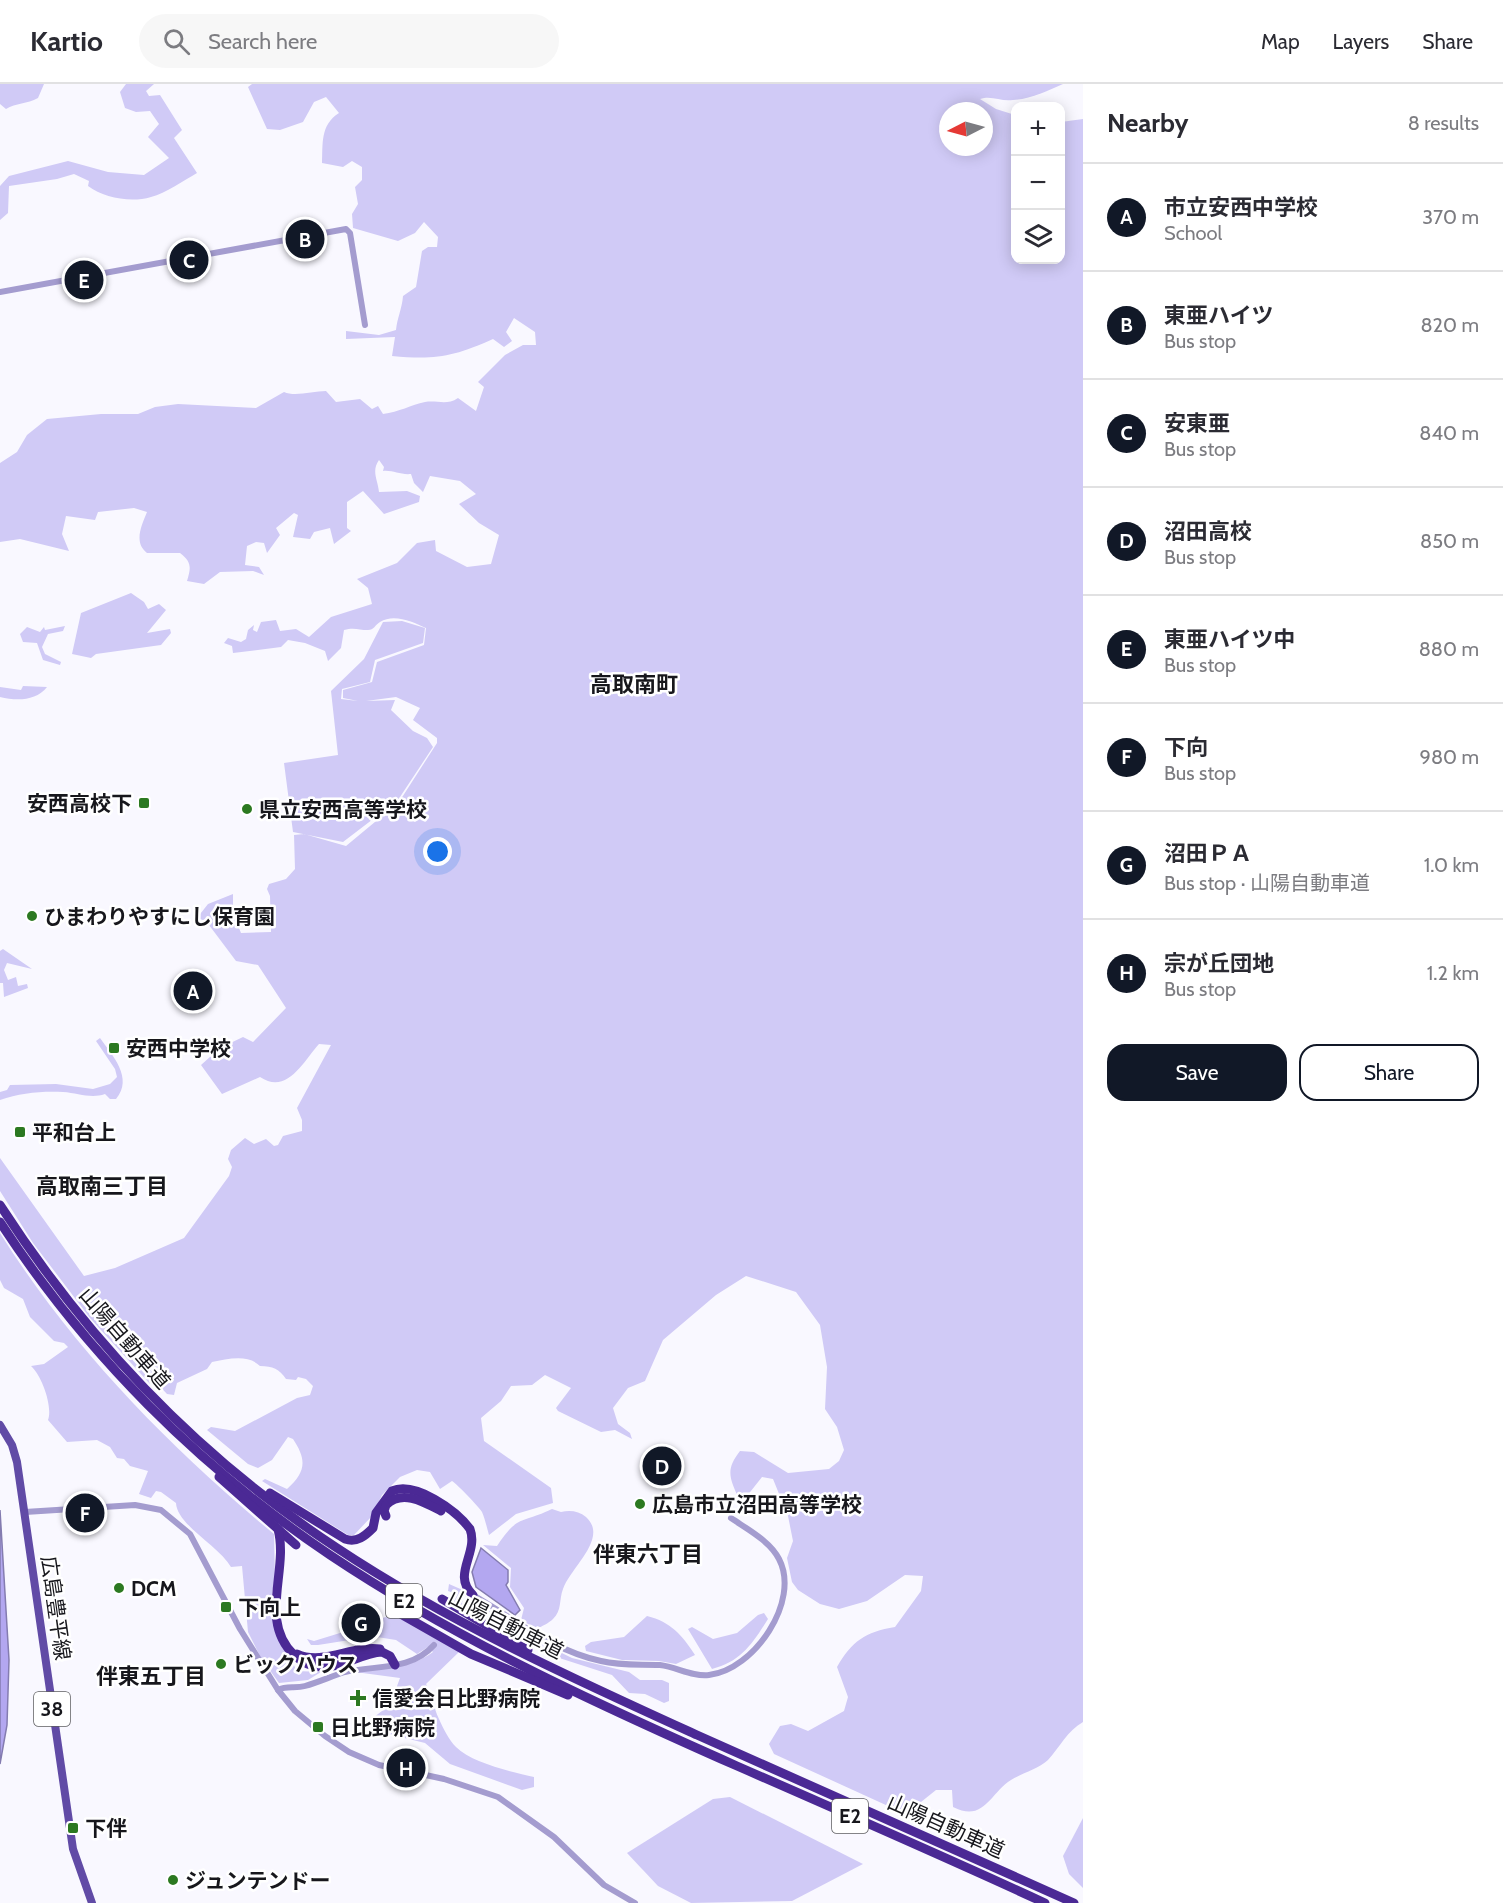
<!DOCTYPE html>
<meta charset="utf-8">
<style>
:root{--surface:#fff;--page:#f7f7f7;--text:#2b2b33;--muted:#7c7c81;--line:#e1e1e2;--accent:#111827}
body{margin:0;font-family:Cabin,"Noto Sans JP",sans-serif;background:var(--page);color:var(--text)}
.controls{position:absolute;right:18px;top:18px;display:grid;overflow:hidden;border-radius:12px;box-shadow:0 3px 15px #0003}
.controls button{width:54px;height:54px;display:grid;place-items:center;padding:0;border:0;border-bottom:2px solid var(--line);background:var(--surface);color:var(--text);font:30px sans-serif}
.compass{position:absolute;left:939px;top:18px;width:54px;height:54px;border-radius:50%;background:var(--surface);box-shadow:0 3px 15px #0003;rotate:264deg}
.you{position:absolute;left:438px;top:768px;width:21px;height:21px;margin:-15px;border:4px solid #fff;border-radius:50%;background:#1a73e8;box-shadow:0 0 0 9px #1a73e833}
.badge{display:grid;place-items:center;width:39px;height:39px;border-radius:50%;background:var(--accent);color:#fff;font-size:20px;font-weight:700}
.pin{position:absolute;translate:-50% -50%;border:3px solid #fff;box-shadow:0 2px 6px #0006}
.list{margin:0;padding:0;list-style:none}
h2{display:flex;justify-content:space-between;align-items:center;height:78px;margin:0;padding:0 24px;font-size:26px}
h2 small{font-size:20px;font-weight:400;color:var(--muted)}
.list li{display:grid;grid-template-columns:39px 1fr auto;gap:18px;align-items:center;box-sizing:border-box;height:108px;padding:0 24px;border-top:2px solid var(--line)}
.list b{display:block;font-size:22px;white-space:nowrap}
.list p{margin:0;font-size:20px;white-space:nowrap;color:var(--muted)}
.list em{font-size:20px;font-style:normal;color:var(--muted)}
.actions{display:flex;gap:12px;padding:18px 24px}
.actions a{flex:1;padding:14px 0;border:2px solid var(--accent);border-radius:18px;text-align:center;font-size:21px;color:var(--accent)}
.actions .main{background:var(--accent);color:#fff}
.icon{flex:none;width:33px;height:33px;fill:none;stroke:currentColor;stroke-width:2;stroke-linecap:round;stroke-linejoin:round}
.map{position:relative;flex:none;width:1083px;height:1819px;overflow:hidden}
header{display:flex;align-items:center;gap:36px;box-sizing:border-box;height:84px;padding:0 30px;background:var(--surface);border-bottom:2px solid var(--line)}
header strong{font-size:28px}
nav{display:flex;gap:33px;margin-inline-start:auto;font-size:21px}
.search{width:420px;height:54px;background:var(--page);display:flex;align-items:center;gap:15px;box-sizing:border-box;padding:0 21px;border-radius:33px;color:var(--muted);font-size:22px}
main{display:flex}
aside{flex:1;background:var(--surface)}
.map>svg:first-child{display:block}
.green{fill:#d0caf6;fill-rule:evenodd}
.water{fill:#b3a7f0;stroke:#847cb0;stroke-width:1.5}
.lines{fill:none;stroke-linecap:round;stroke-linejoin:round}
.tertiary{stroke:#a49ccf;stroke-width:6}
.primary{stroke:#614ba6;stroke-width:8}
.motorway{stroke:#4b2995;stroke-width:9}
.poi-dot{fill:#2c7921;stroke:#fff;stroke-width:2}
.labels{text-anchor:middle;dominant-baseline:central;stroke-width:5;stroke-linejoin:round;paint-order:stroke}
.shield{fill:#fff;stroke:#5d5d60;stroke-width:1.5}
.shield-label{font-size:20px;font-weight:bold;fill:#17171c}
.poi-label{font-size:21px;font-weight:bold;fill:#17171c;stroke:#fff;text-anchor:start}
.street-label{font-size:21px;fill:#17171c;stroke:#fff}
.neighbourhood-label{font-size:22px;font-weight:bold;fill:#17171c;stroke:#fff}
</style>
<header>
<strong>Kartio</strong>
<div class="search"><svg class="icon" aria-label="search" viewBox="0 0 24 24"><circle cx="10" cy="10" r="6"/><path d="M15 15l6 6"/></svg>Search here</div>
<nav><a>Map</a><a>Layers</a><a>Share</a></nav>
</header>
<main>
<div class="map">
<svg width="1083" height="1819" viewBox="0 0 1083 1819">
<rect width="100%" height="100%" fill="#f9f8ff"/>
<g class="green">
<path d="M0,0H44L38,14C27,20 16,19 6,25L0,20Z"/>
<path d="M126,0H154L146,7L149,12L160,11L182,46L174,54L197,89C183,97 166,109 151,113C131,119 104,114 88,102L89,97L74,90L57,95L9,102L8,129L0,136V102L9,92L68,77L108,88L144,91L169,74L148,53L159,40L150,27L136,28L125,24L120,8Z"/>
<path d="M252,0H1063C1047,7 1031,15 1013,16C1001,18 992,11 980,15L996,25L1015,31L1016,176H1060L1061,38L1083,35V1638C1067,1647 1060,1663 1048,1676C1038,1685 1022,1689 1011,1696C990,1709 984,1739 953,1723L952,1706H936L916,1722L899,1727L774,1670L769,1660L780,1642L791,1640L808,1647L844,1627L848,1613L837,1583C852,1557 865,1548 895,1543L921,1507L923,1492L905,1491L867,1517L839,1525L820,1520L798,1506L792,1498L787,1474L793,1457L788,1432L773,1395L762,1393L747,1412L738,1413C729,1393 726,1385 740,1367L754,1368L788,1389L829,1385L839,1377L844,1366L837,1343L825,1325L827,1283L820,1241L796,1208L746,1192L716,1211L663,1256L645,1297L628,1304L613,1324L618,1340L630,1349L632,1355L615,1346L601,1348L558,1327L556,1324L571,1304L545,1291L532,1301L511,1302L501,1317L481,1334L484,1357L551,1404L553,1419L516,1430L489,1451C487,1444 485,1435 482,1428C479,1423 457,1400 452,1397L440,1405L430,1388L417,1386L400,1393L382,1411L372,1432L354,1451H348L262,1397L265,1395L287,1405C306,1388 307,1376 293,1355L288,1353L272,1376L258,1384L248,1380L207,1346L211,1343L235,1347L297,1314L310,1311L313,1302L306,1295L298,1293L296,1296L286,1295C279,1285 273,1282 260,1282C248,1270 228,1275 212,1278L207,1285L177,1299L174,1311L167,1310L154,1296L150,1300L90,1234L33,1159L0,1107V1074L84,1192L115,1184L184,1154L229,1092L232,1083L228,1075L231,1066L245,1054L254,1060L266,1055L274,1062L278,1061L283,1052L302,1047V1036L297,1024L331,961L319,960C303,978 287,1011 260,993L222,1010L201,981L220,964L243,953L253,958L286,924L258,881L236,877L206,837L197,834L208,820L233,810V829L241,849L271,848L270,812L267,805L269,800L286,795L295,785L294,751L304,750L346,762L399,718L437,659V654L413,636L420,624L396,613L366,617L395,616L391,626L413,647L427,654L433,663L398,716L343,758L293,748L284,679L338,671L331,607L364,575L383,538L402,537L425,544L423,559L375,576L370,598L342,605L341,615L358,617L343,614V606L372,598L377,578L424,561L426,544C413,538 394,529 380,538C375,541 374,546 368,546C359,546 354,543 344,546L341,564L328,577L325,567L305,559L288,556L281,563L233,569L232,562L224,559L228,554L241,558L246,555L248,546L254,541L253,546L257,548L261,538L276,536L280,547L296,545L309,553L331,533L372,520L368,504L357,495L397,479L417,459L435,456L436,467L467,483L491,480L499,451L479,439L459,420L476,410L460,397L430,392L423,408L414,399L411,390C400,391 393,386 383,387L384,383L379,376C371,387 378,396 379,408L407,407L420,412L419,418L384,430L363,407L347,418V444L351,447L334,460L330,444L314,448L310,455L293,453L298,431L294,429L276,444L280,451L267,469L264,459L256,458L247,462L245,481L259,483L264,491L253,487L220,488L204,500L187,497C191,484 192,478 180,469H147C133,458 142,441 147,428L134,424L98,428L95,436L66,432L62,450L69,467L20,455L0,458V379L17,368L27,351L47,335L101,330H138L155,323L178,320L256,324L284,308C295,313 313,307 326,307L336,318L360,315L372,325L378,322L383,330C399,328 411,321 425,318C438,316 446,322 458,314L476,327L484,303L478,298L505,271L523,261H536L535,248L514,234L506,248L512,257L504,263L493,255C453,273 435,276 392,272L395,253L346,255V247L379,251L396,246C397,234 402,225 403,212L416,203L422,167L428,163H437L438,153L424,138L415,149L398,157L353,144L352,130L358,120L355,103L362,96V83L352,77L343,83L322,79C323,60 320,41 339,29L326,13L314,18L303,38L280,46L267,45L248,3ZM948,27H984V63H948Z"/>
<polygon points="131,509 144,518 148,525 159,520 166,526 147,549 170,545 171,549 161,561 96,570 91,574 72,570 81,529"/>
<polygon points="65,542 63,547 48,550 42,563 45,570 61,578 60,581 43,576 37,559 23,558 20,550 27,543 40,548 44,543 45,546"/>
<path d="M23,602L47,603C36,617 17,617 0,613V603L21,606Z"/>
<polygon points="3,865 32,885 7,879 4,886 8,896 16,893 18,902 27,900 28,904 4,913 3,899 0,899 0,867"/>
<path d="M100,954C112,971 134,994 116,1015H110L105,1010C91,1015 78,1009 63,1008C41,1007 20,1009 0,1016V1008L7,1006L10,1001L56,1000L93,1005L110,1000L117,993L115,985L96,957Z"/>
<path d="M0,1149C72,1264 170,1364 274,1450L275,1493L271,1515L275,1545L297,1587L321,1588L308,1596L279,1599L261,1574L248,1548L242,1482L231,1483C219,1462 177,1441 176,1419L161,1408L156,1407L151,1414L139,1410L148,1387L130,1382L124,1375L117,1374L110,1363L97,1356L67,1358L48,1336C53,1323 42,1292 31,1282L44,1280L68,1263L64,1259L54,1257L30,1233L23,1215L4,1204L0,1196Z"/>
<path d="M552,1425L561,1428C570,1426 579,1427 586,1433C609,1454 571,1483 563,1505C559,1515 562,1527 553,1535C549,1539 542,1542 537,1545L521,1536L524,1524L510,1503L511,1484L483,1461L497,1462C518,1430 521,1440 552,1425Z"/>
<polygon points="449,1500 465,1507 462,1519 471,1524 481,1521 521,1549 572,1574 629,1588 640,1596 662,1596 669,1599 669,1617 664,1619 645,1610 629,1609 612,1591 550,1571 454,1517 451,1508 448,1507"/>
<path d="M764,1529L768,1535C753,1559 741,1578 712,1585L688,1545L692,1543L713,1555L737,1549L758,1531Z"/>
<path d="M647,1532C671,1538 682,1551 695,1571L676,1580L659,1577L622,1576L586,1567L585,1562L591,1558L624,1553Z"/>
<path d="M386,1533L404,1535L460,1567L426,1600C433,1611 433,1623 439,1635C443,1644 449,1656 456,1663C472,1679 512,1688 534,1693V1703L522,1706L450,1680L425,1659L372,1646L370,1636L390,1621L400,1594L355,1588C383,1584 410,1585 433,1568L428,1563L417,1570L396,1556L377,1553L372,1537Z"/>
<polygon points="366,1541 375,1552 318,1561 311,1561 307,1555 314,1557"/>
<polygon points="730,1713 863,1780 792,1817 691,1819 658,1802 627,1769 713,1715"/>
<polygon points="1083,1734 1083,1804 1069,1790 1063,1772"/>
</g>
<g class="water">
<polygon points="0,1426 9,1576 7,1641 0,1680"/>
<polygon points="481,1464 508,1486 508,1498 506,1501 520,1526 515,1531 476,1503 472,1488"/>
</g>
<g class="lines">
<g class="tertiary">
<polyline points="0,208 346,145 350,149 365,241"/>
<polyline points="25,1428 135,1421 161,1426 190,1450 240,1545 278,1606 295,1627 325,1652 349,1668 379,1681 444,1695 498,1713 554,1753 604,1801 635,1819"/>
<path d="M466,1520L473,1511C515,1535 553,1567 601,1577C621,1582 640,1580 660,1581C677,1583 692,1593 709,1591C754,1586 801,1517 779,1475C770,1457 747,1445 731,1434"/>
<path d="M278,1606C287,1601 295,1605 305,1602C319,1598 332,1592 345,1588C376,1581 411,1587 434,1561"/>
</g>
<polyline class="primary" points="0,1341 12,1361 17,1378 73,1765 92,1819"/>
<g class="motorway">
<path d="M0,1121C88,1257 201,1375 337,1464C450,1539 574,1595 697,1651C823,1708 949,1763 1074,1819"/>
<path d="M0,1138C86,1270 199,1383 330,1471C457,1556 597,1620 737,1682C840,1727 943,1772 1045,1819"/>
<polyline points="219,1393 296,1461"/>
<path d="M270,1409L345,1455C357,1459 365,1452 373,1444L376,1429L392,1407C415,1397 456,1426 470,1445C479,1469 451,1491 473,1511"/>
<path d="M386,1432L384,1427L386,1421C402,1405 424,1418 441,1427"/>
<path d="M278,1445C289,1487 258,1536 294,1571C302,1578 312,1584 324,1583C344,1583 362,1569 382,1568L390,1572L395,1581"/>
<polyline points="442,1515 528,1566"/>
<polyline points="392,1525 471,1570 568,1611"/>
<path d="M297,1570C322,1582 353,1561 380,1565"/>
</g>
</g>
<g class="poi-dot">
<rect x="138" y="713" width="12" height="12" rx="3"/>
<circle cx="247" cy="725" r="6"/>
<circle cx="32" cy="832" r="6"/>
<rect x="108" y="958" width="12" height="12" rx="3"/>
<rect x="14" y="1042" width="12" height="12" rx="3"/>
<circle cx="640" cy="1420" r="6"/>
<circle cx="119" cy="1504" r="6"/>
<rect x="220" y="1517" width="12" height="12" rx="3"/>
<circle cx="221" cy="1580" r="6"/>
<path d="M355 1605h6v6h6v6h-6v6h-6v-6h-6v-6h6z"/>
<rect x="312" y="1637" width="12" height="12" rx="3"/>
<rect x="67" y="1738" width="12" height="12" rx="3"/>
<circle cx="173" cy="1796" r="6"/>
</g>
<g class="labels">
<g class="shield">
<rect x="386" y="1500" width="36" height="34" rx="4.5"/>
<rect x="34" y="1608" width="36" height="34" rx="4.5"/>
<rect x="832" y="1715" width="36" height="34" rx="4.5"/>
</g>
<g class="shield-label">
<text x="404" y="1517">E2</text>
<text x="52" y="1625">38</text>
<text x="850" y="1732">E2</text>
</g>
<g class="poi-label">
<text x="132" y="719" text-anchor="end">安西高校下</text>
<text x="259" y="725">県立安西高等学校</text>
<text x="44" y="832">ひまわりやすにし保育園</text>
<text x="126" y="964">安西中学校</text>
<text x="32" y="1048">平和台上</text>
<text x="652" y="1420">広島市立沼田高等学校</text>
<text x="131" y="1504">DCM</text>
<text x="238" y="1523">下向上</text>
<text x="233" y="1580">ビックハウス</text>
<text x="372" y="1614">信愛会日比野病院</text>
<text x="330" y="1643">日比野病院</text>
<text x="85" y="1744">下伴</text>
<text x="185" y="1796">ジュンテンドー</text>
</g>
<g class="street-label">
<text transform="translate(125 1254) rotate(49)">山陽自動車道</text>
<text transform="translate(56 1524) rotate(82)">広島豊平線</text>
<text transform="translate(506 1540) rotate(27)">山陽自動車道</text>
<text transform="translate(946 1742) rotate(24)">山陽自動車道</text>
</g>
<g class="neighbourhood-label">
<text x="634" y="600">高取南町</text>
<text x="102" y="1102">高取南三丁目</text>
<text x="648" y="1470">伴東六丁目</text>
<text x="151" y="1592">伴東五丁目</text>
</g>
</g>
</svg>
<div class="controls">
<button>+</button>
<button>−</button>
<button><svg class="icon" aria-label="layers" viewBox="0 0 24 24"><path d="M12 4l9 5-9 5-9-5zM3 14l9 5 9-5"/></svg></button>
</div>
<svg class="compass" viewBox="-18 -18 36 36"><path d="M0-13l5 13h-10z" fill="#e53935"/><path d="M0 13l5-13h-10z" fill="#7c7c81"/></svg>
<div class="you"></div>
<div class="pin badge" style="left:193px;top:907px">A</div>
<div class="pin badge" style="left:305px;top:155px">B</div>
<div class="pin badge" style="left:189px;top:176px">C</div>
<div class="pin badge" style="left:662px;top:1382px">D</div>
<div class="pin badge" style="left:84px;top:196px">E</div>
<div class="pin badge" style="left:85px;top:1429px">F</div>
<div class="pin badge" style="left:361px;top:1539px">G</div>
<div class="pin badge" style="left:406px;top:1684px">H</div>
</div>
<aside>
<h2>Nearby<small>8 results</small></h2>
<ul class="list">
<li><span class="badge">A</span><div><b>市立安西中学校</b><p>School</p></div><em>370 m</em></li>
<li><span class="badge">B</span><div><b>東亜ハイツ</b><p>Bus stop</p></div><em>820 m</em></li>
<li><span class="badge">C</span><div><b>安東亜</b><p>Bus stop</p></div><em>840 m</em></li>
<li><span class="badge">D</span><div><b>沼田高校</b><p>Bus stop</p></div><em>850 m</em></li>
<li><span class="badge">E</span><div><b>東亜ハイツ中</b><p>Bus stop</p></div><em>880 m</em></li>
<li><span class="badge">F</span><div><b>下向</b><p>Bus stop</p></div><em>980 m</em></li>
<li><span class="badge">G</span><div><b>沼田ＰＡ</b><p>Bus stop · 山陽自動車道</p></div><em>1.0 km</em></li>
<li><span class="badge">H</span><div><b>宗が丘団地</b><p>Bus stop</p></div><em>1.2 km</em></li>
</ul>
<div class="actions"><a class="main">Save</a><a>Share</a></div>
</aside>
</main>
